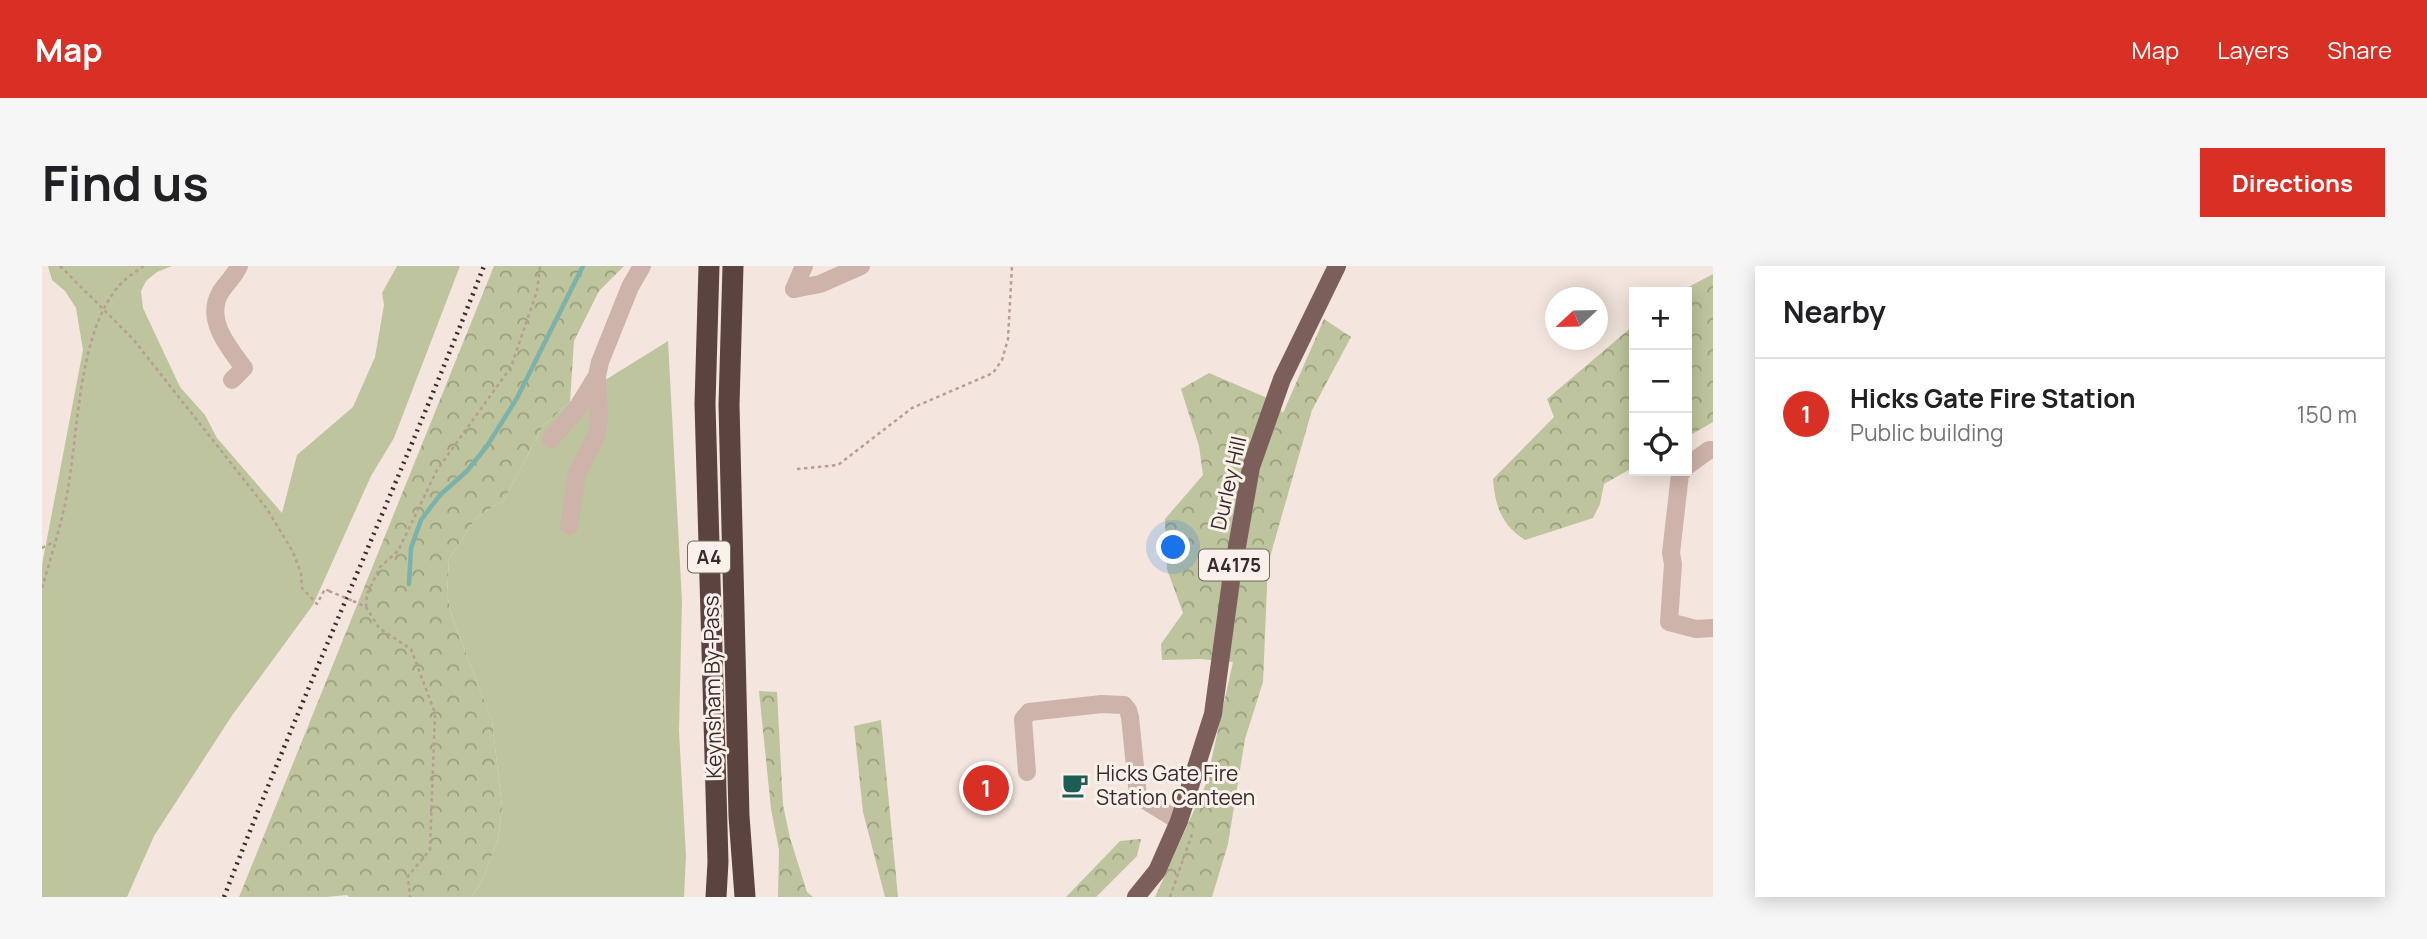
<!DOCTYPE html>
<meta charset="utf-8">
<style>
:root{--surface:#fff;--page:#f6f6f6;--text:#202124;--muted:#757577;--line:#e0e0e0;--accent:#d93025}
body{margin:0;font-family:Manrope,sans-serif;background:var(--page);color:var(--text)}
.controls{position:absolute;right:21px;top:21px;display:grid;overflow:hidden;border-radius:0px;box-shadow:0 4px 18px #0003}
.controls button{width:63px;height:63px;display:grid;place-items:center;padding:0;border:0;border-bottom:2px solid var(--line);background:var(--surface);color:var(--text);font:35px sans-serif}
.compass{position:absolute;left:1503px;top:21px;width:63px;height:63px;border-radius:50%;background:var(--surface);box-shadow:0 4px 18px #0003;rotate:248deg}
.you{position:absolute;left:1132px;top:282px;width:24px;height:24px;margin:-18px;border:5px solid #fff;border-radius:50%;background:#1a73e8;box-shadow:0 0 0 10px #1a73e833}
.badge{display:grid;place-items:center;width:46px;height:46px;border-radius:50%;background:var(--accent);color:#fff;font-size:23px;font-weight:700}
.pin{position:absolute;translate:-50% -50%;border:4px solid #fff;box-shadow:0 2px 7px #0006}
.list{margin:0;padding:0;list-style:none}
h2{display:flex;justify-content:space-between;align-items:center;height:91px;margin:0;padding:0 28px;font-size:30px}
h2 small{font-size:23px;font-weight:400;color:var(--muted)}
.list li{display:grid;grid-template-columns:46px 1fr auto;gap:21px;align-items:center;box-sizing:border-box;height:112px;padding:0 28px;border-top:2px solid var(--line)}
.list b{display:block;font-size:26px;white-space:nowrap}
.list p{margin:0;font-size:23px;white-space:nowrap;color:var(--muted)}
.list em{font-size:23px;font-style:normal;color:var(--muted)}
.icon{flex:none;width:38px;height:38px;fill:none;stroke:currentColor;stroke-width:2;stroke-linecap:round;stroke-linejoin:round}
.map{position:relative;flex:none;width:1671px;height:631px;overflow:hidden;border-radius:0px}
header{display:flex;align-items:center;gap:42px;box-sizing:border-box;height:98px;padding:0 35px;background:var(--accent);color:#fff}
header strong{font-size:33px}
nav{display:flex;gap:38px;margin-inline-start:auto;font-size:24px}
.intro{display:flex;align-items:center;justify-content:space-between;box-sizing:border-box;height:168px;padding:0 42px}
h1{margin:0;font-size:49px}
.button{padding:18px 32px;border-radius:0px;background:var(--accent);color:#fff;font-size:24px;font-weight:700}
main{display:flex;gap:42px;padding:0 42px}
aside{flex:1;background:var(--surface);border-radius:0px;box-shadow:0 4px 18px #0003}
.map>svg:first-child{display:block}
.grass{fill:#bec49d}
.forest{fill:url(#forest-crowns)}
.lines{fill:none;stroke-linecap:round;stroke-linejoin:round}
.stream{stroke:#7cb2aa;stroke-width:4.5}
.path{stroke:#b89d93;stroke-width:2.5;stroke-dasharray:3.5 3.5;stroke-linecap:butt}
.minor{stroke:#cdb3a9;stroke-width:18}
.major{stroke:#7c5f5a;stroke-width:18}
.highway{stroke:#5b4340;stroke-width:21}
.rail{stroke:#392b29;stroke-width:4.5;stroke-dasharray:2 5;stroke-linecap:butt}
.path-bridge{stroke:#b89d93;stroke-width:2.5;stroke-dasharray:3.5 3.5;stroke-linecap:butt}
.labels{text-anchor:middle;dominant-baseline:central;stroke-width:6;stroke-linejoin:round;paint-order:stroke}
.shield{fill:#fbf1eb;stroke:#736663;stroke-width:2}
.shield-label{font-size:19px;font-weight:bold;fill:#392b29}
.street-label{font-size:21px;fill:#392b29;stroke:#fbf1eb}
.poi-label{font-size:21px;fill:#392b29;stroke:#fbf1eb;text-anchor:start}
</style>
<header>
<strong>Map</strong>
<nav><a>Map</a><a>Layers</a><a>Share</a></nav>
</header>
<div class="intro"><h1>Find us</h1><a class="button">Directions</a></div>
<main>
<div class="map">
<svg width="1671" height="631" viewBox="0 0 1671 631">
<defs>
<pattern id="forest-crowns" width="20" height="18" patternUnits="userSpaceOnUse" patternTransform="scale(1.75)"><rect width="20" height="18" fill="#bec49d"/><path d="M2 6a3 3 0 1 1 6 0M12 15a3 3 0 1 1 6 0" fill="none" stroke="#9b9f80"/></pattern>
</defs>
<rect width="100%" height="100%" fill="#f4e6de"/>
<g class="grass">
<polygon points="6,0 130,0 115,6 104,15 99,25 101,42 138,121 163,149 175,172 240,247 255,189 311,141 333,91 342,39 340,27 355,0 418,0 352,172 329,210 271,339 189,451 112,570 85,631 0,631 0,299 41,84 34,42 23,25 10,14"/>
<polygon points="626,75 640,335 637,465 644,590 642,631 430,631 440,614 456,574 460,541 450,455 410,351 405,329 407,293 434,252 462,234 501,160 528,136"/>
</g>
<g class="forest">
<polygon points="452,0 582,0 557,25 532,75 528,136 501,160 462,234 434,252 407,293 405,329 410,351 450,455 460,541 456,574 440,614 430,631 307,631 305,629 284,631 197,631"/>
<polygon points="1671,8 1671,156 1645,171 1645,26 1637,26"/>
<polygon points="1282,53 1309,71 1270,144 1226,298 1221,416 1203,473 1186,578 1170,631 1113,631 1164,518 1191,396 1158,393 1120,394 1119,378 1141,347 1125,303 1123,253 1161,209 1157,180 1139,123 1167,107 1230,134 1241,147"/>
<path d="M1592,59V201L1562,218L1558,238L1551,252L1483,274C1459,259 1453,239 1451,213L1512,151L1505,133Z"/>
<polygon points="717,425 735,426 741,539 748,572 765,626 771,631 736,631 737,584 729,543"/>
<polygon points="839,454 856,631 843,631 821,546 812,460"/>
<polygon points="1099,573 1095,590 1054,631 1024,631 1078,575"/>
</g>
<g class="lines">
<polyline class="stream" points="367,318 369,282 379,254 398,229 425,205 445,180 475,132 541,0"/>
<g class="path">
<polyline points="18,0 91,73 225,243 251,286 259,307 260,322 275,338 283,323 287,325"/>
<polyline points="755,203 796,199 870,142 951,107 960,94 966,73 970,0"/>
<polyline points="0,282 12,276"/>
<path d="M0,322C9,291 19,260 25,228C36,169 36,78 70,29C78,16 90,8 102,0"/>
<polyline points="311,335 324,341 337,362 369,383 393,447 388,584 366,610 368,631"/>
<polyline points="324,341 325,328 338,301 356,285 395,204 469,101 495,25 498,0"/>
<polyline points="1128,631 1151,565"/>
</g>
<g class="minor">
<polyline points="752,23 778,18 819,0"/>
<polyline points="752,23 762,0"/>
<path d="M190,114L202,102C187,82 163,54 178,27C184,17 192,11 197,0"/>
<polyline points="509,173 534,144 553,113"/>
<polyline points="1645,200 1667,184 1671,184"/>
<polyline points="1641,205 1638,208 1629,287 1631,298 1627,356 1654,363 1671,362"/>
<polyline points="527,260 535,208 555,168 557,152 555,110 558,96 588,21 600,0"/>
<polyline points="985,506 981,453 987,446 1060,438 1082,439 1086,444 1088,451 1096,530 1137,555"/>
</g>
<polyline class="major" points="1094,631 1115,605 1137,555 1171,448 1189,315 1209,201 1240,113 1295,0"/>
<g class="highway">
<polyline points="667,0 663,138 676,596 674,631"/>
<polyline points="691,0 687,139 697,550 703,631"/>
</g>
<path class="rail" d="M182,631C264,419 359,212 442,0"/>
<polyline class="path-bridge" points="287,325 311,335"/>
</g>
<defs>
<g id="cafe-bare" transform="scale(2.1)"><path d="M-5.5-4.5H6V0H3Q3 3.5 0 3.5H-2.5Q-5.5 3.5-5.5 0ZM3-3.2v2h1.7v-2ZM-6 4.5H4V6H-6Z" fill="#1d5d56" stroke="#fbf1eb" stroke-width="2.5" paint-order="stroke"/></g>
</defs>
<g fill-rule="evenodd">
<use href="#cafe-bare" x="1033" y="519"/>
</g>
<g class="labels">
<g class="shield">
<rect x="646" y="275.5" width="42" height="31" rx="5"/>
<rect x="1157" y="283.5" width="70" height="31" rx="5"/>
</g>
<g class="shield-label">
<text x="667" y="291">A4</text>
<text x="1192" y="299">A4175</text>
</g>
<g class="street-label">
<text transform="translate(1186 217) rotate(-77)">Durley Hill</text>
<text transform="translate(670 421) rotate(-91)">Keynsham By-Pass</text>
</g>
<g class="poi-label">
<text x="1054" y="507">Hicks Gate Fire<tspan x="1054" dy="24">Station Canteen</tspan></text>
</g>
</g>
</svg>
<div class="controls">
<button>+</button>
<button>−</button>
<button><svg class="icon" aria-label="locate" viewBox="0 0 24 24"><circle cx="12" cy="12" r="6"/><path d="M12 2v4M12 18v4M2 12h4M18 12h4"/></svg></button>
</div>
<svg class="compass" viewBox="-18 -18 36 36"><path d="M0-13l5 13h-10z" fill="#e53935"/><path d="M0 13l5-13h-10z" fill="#757577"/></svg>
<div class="you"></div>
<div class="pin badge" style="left:944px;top:522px">1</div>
</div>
<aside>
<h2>Nearby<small></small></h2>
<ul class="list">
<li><span class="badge">1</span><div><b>Hicks Gate Fire Station</b><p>Public building</p></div><em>150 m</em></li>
</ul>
</aside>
</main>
